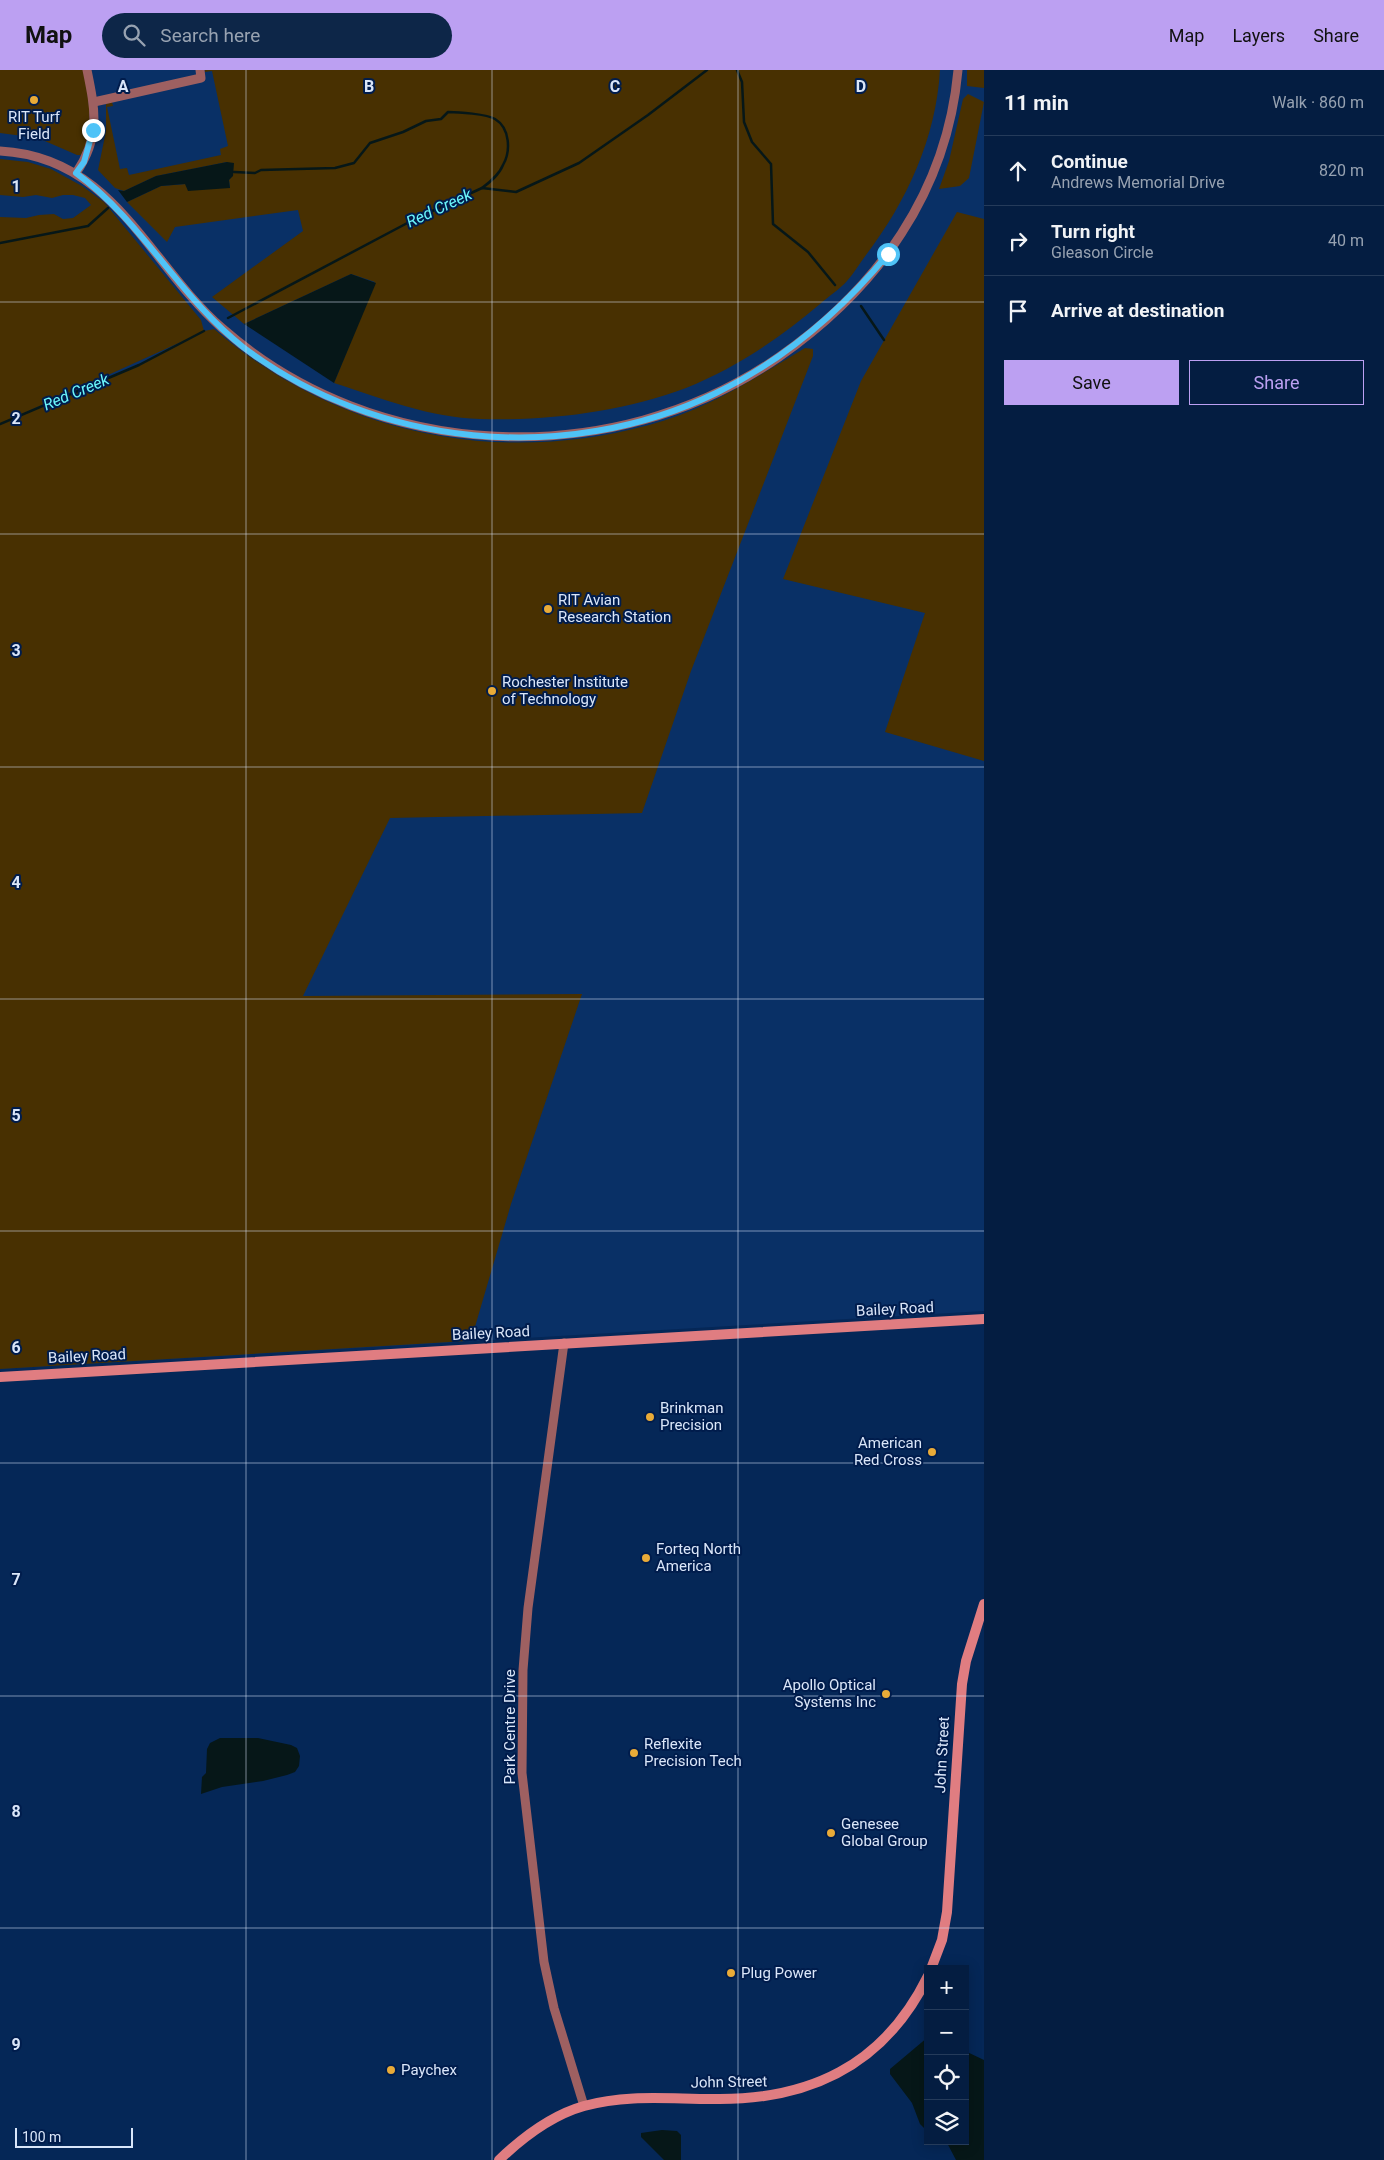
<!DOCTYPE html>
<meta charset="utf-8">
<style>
:root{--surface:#041d41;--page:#0d2648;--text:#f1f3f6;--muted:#97a2b1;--line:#253b5a;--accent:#bca0f2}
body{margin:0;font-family:Roboto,sans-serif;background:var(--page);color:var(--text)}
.controls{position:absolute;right:15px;bottom:15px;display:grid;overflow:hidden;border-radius:0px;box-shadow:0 2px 12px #0003}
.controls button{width:45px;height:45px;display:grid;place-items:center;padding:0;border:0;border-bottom:1px solid var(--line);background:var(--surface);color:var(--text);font:25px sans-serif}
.scale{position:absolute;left:15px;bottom:12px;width:118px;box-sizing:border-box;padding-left:5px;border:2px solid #dae6f9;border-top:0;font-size:14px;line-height:18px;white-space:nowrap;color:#dae6f9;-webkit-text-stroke:4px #001c4c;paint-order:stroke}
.stop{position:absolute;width:15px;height:15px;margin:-11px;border:4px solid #4fc3f7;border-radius:50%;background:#fff}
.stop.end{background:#4fc3f7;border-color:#fff;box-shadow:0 1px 5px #0008}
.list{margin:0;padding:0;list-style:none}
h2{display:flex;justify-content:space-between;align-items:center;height:65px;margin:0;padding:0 20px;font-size:21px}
h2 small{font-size:16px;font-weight:400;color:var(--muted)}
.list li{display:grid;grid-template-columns:32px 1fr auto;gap:15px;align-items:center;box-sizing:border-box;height:70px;padding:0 20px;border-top:1px solid var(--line)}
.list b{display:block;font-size:19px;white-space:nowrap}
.list p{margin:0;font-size:16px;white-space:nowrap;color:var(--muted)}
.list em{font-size:16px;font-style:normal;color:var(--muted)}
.actions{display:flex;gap:10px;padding:15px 20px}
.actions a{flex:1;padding:11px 0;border:1px solid var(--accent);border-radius:0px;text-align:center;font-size:18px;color:var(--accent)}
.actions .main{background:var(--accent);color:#111}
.icon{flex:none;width:28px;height:28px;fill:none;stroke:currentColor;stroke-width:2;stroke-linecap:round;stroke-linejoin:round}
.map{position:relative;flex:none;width:984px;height:2090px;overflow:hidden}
header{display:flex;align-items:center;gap:30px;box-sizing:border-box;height:70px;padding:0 25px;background:var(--accent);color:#111}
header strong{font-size:24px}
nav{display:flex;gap:28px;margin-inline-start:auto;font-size:18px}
.search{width:350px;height:45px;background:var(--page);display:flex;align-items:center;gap:12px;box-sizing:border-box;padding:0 18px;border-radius:28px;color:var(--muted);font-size:19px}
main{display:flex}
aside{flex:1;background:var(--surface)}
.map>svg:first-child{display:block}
.built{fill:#093066}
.green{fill:#483001;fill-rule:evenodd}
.water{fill:#061718}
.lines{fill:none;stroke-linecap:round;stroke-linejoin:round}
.stream{stroke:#061718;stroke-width:2.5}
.street{stroke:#9e6061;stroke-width:9}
.secondary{stroke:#e07d81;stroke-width:10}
.route{stroke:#4fc3f7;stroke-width:6}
.grid{fill:none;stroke:#dae6f9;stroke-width:1;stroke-opacity:0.55}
.poi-dot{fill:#e9ab38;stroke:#001c4c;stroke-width:2}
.labels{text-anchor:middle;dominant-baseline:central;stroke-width:4;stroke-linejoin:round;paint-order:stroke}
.poi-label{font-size:15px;fill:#dae6f9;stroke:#001c4c;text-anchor:start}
.street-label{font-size:15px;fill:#dae6f9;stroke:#001c4c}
.water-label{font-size:16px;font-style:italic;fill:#6bf6fb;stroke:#001c4c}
.grid-label{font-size:16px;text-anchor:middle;font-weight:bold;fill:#dae6f9;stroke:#001c4c;stroke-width:4;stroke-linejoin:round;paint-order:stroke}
</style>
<header>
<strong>Map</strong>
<div class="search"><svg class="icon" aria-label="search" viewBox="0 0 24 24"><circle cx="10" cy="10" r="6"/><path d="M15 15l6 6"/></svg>Search here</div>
<nav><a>Map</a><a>Layers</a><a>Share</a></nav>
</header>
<main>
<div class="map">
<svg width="984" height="2090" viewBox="0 0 984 2090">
<rect width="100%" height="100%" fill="#052757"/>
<polygon class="built" points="0,0 984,0 984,1241 0,1299"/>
<g class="green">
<path d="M0,0H83C89,28 95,59 81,85H77L38,68L0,63Z"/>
<path d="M205,0H940C936,68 907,131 866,185C860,193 854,203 847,211C840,219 829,226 820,234C780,268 736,298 686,318C622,342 549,351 480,349C431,348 380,328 334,313L375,212L351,204L244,254L212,227L303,161L298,140L175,157L167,172L127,132L161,116L186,114L230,118L229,110L234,102L227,92L156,106L124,121L115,118L98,100L106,61V34L112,32L113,36L107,37L120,99L127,98L129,105L221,85L220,79L228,76L212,1L205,2Z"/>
<polygon points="967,0 984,0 984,18 967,16"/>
<polygon points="968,24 984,32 969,108 960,116 939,119 949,91 963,29"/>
<path d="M0,89L28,92L51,99L82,116L104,132L201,250L204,261L214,259C335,363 495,397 649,355C706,340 755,308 805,278L813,279V286L691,601L642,743L390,748L303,926L582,924L511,1134L472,1267L467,1271L0,1299V147L26,148L39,145L54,144L63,149L73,148L91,135L85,128L73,125H63L52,128L36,125L23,127L0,125ZM193,267L139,295L13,348L192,267Z"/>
<polygon points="957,142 984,149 984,691 885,662 925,543 783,509 861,311"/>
</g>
<g class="water">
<polygon points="227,92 234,93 233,106 229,110 230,118 188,121 185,114 161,116 127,132 118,120 124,121 156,106"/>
<polygon points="351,204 376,213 334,313 244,254"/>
<polygon points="220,1668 258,1668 291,1675 297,1678 300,1686 299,1696 295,1702 287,1705 263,1711 222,1717 201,1724 202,1707 206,1703 207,1679 210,1673"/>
<polygon points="928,1967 928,2062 920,2054 912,2033 890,2004 890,1999"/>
<polygon points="965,1981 984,1990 984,2090 956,2090 946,2071 965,2071"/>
<polygon points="662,2060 677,2061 681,2065 681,2090 664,2090 641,2067 641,2063"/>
</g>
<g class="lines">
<g class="stream">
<polyline points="737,0 742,12 744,52 752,72 771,94 773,154 808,182 835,215"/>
<path d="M234,102L255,103L261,100L335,98L354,93L370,73L403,62L426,51L441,49L448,42C458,42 487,44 495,49C510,58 511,81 503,95C499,105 490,112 482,118"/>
<polyline points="0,173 88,156 108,138"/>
<polyline points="861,236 884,270"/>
<polyline points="228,248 413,150 482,118 516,122 579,93 648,45 707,0"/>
<polyline points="0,354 139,295 204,261"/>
</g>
<g class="street">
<polyline points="94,32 201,8 200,0"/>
<path d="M0,81C114,87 147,192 222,258C375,393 613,402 779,287C878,218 947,122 958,0"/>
<path d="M76,103C101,67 95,39 87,0"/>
<polyline points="564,1273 528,1538 523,1600 522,1703 544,1892 554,1938 584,2036"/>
</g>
<g class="secondary">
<polyline points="0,1307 984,1249"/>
<polyline points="931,1899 942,1870 947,1842 962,1614 966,1591 984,1534"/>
<path d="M499,2090C523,2067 552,2045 584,2036C627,2024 669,2029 712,2029C809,2031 884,1996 928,1906"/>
</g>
</g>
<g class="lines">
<path class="route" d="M93,60L84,92L76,103C142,151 179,227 243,277C376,378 566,396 716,323C784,290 840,242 888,184"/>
</g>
<path class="grid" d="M246,0V2090M492,0V2090M738,0V2090M0,232H984M0,464H984M0,697H984M0,929H984M0,1161H984M0,1393H984M0,1626H984M0,1858H984"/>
<g class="poi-dot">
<circle cx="34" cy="30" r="5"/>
<circle cx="548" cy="539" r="5"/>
<circle cx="492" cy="621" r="5"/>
<circle cx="650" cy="1347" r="5"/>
<circle cx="932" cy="1382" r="5"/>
<circle cx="646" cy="1488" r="5"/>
<circle cx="886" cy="1624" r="5"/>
<circle cx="634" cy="1683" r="5"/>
<circle cx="831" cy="1763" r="5"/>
<circle cx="731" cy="1903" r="5"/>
<circle cx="391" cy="2000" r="5"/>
</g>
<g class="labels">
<g class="poi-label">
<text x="34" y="47" text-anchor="middle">RIT Turf<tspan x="34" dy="17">Field</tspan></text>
<text x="558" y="530">RIT Avian<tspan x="558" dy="17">Research Station</tspan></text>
<text x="502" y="612">Rochester Institute<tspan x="502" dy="17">of Technology</tspan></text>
<text x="660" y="1338">Brinkman<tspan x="660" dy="17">Precision</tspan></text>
<text x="922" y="1373" text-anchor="end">American<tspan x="922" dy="17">Red Cross</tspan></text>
<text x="656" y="1479">Forteq North<tspan x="656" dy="17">America</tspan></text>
<text x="876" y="1615" text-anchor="end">Apollo Optical<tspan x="876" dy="17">Systems Inc</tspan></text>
<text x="644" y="1674">Reflexite<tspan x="644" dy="17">Precision Tech</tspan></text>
<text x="841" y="1754">Genesee<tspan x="841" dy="17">Global Group</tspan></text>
<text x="741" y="1903">Plug Power</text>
<text x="401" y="2000">Paychex</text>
</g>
<g class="street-label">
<text transform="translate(895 1239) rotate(-3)">Bailey Road</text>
<text transform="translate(491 1263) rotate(-3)">Bailey Road</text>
<text transform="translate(87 1286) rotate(-3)">Bailey Road</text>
<text transform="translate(510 1657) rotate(-90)">Park Centre Drive</text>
<text transform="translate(942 1685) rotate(-87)">John Street</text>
<text transform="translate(729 2012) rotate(-1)">John Street</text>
</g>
<g class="water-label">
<text transform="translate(439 138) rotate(-25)">Red Creek</text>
<text transform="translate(76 322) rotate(-23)">Red Creek</text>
</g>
</g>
<g class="grid-label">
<text x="123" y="22">A</text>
<text x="369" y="22">B</text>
<text x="615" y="22">C</text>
<text x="861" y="22">D</text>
<text x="16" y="122">1</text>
<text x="16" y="354">2</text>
<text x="16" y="586">3</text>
<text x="16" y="818">4</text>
<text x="16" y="1051">5</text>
<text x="16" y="1283">6</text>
<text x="16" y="1515">7</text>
<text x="16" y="1747">8</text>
<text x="16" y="1980">9</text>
</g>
</svg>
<div class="controls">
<button>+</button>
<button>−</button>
<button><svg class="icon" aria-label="locate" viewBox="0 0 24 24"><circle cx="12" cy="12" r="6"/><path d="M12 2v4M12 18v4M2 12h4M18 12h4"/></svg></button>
<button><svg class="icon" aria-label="layers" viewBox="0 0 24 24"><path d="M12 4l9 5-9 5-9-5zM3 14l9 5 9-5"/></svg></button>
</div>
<div class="scale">100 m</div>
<div class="stop" style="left:888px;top:184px"></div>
<div class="stop end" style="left:93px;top:60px"></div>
</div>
<aside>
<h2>11 min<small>Walk · 860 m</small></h2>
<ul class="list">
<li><svg class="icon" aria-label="ahead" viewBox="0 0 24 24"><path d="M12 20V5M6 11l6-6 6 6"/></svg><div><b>Continue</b><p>Andrews Memorial Drive</p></div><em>820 m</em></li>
<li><svg class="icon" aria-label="right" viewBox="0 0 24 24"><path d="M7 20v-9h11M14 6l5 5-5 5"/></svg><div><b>Turn right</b><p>Gleason Circle</p></div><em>40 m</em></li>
<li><svg class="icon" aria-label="arrive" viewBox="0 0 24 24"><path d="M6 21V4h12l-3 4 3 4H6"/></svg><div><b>Arrive at destination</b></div></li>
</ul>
<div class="actions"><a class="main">Save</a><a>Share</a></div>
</aside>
</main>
